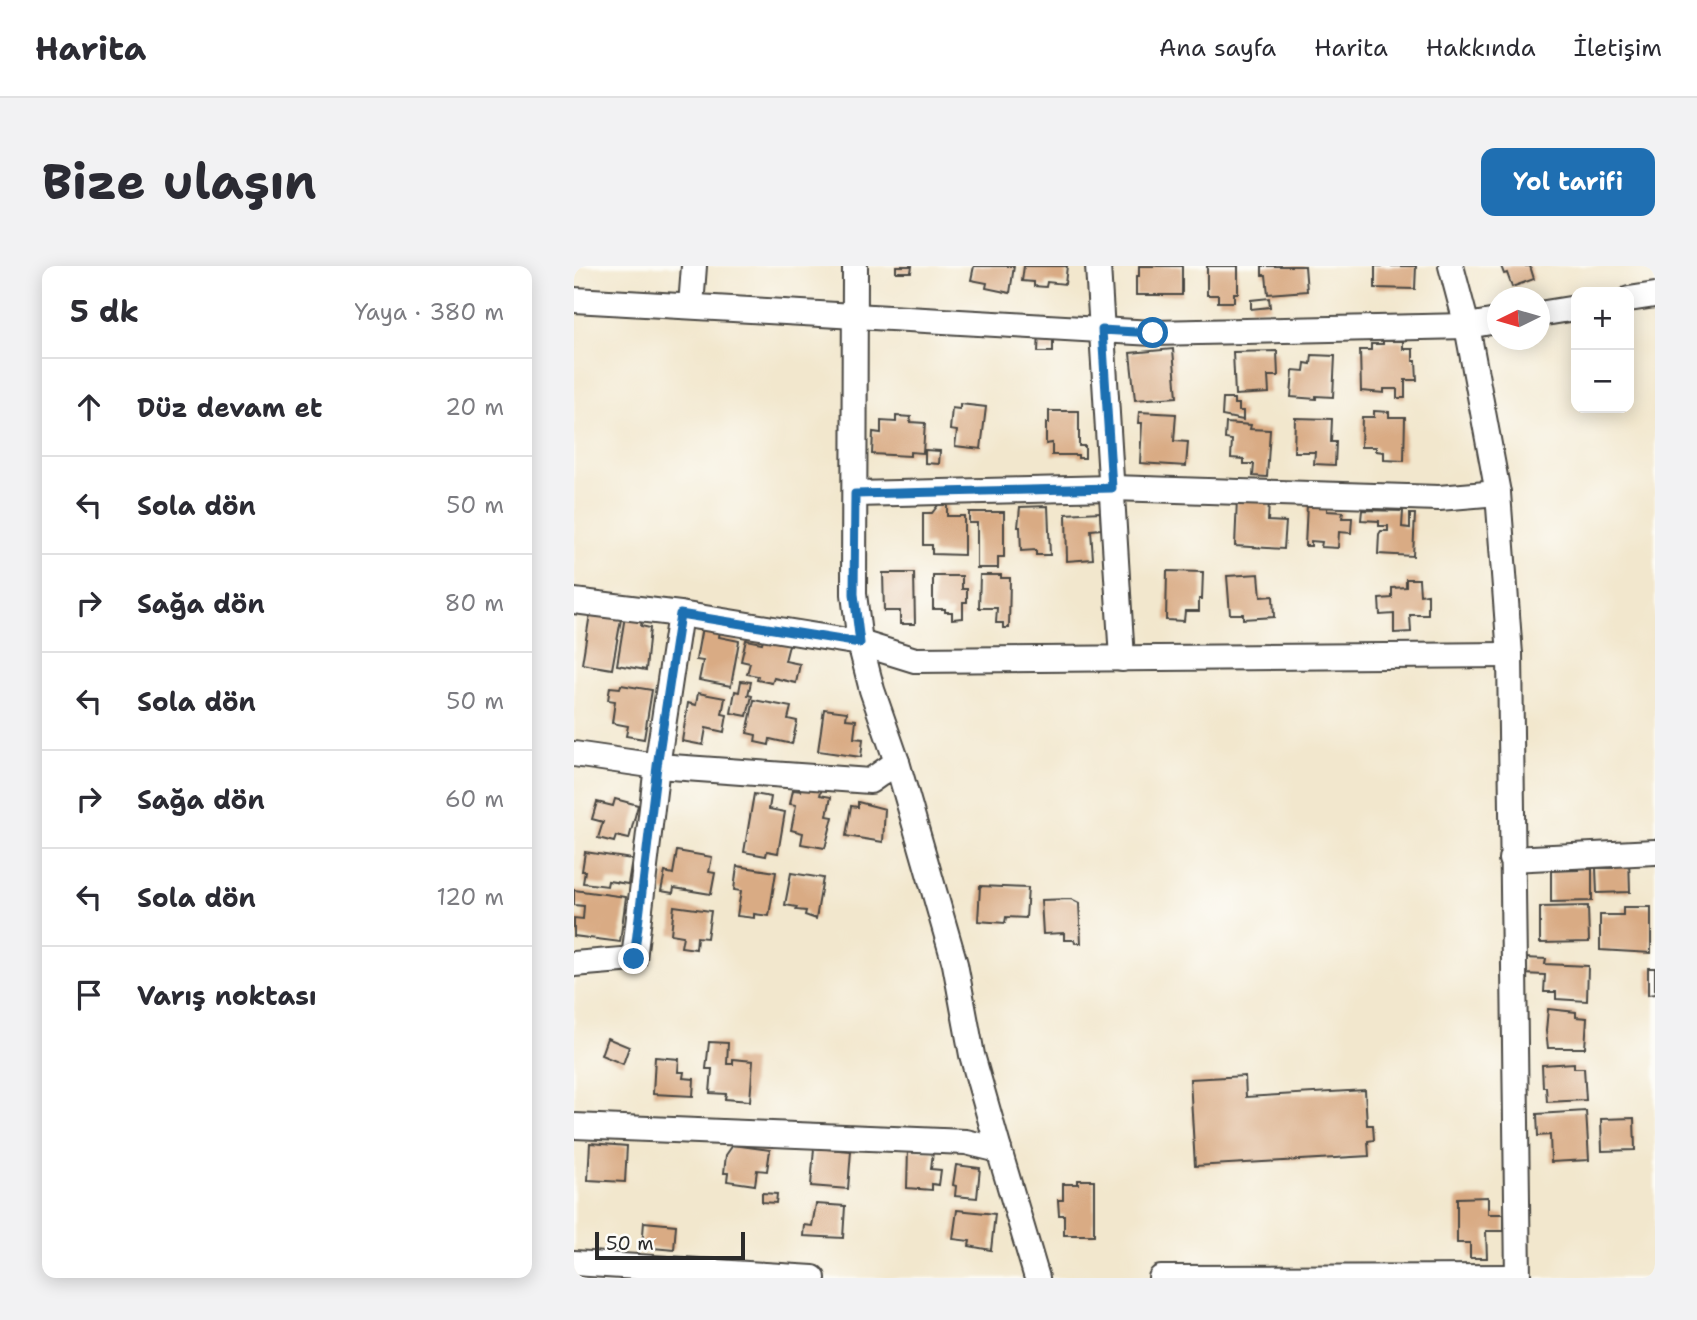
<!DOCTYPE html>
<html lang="tr">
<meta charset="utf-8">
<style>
:root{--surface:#fff;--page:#f2f2f3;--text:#2b2b33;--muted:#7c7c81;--line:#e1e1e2;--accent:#1f6fb2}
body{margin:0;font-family:"Shantell Sans",sans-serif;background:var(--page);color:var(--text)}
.controls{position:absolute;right:21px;top:21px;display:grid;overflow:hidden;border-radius:14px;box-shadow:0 4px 18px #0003}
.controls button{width:63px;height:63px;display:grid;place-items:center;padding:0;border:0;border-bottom:2px solid var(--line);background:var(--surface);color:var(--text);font:35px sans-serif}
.compass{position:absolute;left:913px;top:21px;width:63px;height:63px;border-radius:50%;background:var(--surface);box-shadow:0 4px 18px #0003;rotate:265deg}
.scale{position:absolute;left:21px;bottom:18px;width:150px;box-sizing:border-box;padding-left:7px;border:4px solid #2b2b2b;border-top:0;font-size:19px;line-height:24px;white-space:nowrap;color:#2b2b2b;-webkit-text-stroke:5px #fdfcf7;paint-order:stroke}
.stop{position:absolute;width:21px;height:21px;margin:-16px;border:5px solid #1f6fb2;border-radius:50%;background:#fff}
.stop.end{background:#1f6fb2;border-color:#fff;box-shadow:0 2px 7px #0008}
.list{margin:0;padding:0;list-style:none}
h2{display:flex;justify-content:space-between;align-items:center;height:91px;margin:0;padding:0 28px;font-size:30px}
h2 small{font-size:23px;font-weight:400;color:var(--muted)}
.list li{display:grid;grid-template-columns:46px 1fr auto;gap:21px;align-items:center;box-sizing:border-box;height:98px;padding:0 28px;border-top:2px solid var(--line)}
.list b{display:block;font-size:26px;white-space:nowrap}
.list em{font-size:23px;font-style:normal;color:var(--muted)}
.icon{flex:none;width:38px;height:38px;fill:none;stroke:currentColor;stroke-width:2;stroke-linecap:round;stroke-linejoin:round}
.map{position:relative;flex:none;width:1081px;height:1012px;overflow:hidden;border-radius:14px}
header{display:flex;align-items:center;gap:42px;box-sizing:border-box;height:98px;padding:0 35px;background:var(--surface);border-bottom:2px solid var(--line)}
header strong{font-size:33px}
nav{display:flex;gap:38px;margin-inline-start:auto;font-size:24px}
.intro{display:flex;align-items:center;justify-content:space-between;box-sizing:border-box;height:168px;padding:0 42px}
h1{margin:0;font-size:49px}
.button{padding:18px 32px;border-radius:14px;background:var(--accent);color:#fff;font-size:24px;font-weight:700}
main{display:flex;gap:42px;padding:0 42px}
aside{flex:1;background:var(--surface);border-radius:14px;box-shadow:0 4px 18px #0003}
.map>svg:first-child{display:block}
.building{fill:#d9ab84}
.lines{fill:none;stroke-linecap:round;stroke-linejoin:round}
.minor-casing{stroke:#494743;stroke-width:28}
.minor{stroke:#fff;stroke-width:24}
.route{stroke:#1f6fb2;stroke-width:9}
</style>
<header>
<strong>Harita</strong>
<nav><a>Ana sayfa</a><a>Harita</a><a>Hakkında</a><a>İletişim</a></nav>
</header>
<div class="intro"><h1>Bize ulaşın</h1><a class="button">Yol tarifi</a></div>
<main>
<aside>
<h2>5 dk<small>Yaya · 380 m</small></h2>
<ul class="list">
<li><svg class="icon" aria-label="ahead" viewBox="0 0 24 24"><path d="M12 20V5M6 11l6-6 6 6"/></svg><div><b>Düz devam et</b></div><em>20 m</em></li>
<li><svg class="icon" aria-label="left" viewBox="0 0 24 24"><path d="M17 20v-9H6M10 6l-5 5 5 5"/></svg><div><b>Sola dön</b></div><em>50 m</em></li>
<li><svg class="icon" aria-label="right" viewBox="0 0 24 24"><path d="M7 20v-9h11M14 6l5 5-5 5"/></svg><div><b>Sağa dön</b></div><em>80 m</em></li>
<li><svg class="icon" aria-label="left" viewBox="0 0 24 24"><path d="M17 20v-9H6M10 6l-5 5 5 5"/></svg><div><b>Sola dön</b></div><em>50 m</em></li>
<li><svg class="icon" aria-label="right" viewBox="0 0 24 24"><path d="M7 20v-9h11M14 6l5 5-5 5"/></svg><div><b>Sağa dön</b></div><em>60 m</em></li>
<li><svg class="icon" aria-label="left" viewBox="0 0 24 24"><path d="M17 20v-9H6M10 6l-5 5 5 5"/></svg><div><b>Sola dön</b></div><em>120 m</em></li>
<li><svg class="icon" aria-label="arrive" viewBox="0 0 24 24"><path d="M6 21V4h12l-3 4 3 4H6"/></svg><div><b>Varış noktası</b></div></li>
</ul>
</aside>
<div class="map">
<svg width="1081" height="1012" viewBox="0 0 1081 1012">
<rect width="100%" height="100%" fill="#fdfcf7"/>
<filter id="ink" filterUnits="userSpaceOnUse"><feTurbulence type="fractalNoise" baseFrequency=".0143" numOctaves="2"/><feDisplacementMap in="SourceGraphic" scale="14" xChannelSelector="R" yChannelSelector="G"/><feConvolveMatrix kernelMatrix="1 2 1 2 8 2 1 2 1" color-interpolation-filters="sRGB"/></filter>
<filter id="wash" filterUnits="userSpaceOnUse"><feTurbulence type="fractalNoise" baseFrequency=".00686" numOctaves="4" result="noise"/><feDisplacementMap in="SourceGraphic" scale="28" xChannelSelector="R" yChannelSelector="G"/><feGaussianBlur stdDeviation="1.57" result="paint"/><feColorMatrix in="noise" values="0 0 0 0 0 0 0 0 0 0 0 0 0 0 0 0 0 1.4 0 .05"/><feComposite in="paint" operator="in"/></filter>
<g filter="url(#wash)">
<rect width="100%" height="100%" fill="#f2e7cd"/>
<g id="blocks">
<g class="building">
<polygon points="322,0 338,0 337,6 322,6"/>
<polygon points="400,0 440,0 436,27 412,22 413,17 397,14"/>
<polygon points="450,0 493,0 491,18 473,16 472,21 460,20 460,16 448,15"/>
<polygon points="565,0 608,0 608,29 562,29 562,10 565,10"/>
<polygon points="633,0 664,0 664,27 660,27 660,36 644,36 644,29 633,29"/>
<polygon points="688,0 731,0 733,25 694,28 692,9 688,9"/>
<polygon points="801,0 842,0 841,23 801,22"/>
<polygon points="927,0 956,0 960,13 938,21 933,7 930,8"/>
<polygon points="695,32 696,41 677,43 677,34"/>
<polygon points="465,66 479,66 479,86 464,86"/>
<polygon points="809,75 829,75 829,83 839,83 839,95 842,95 843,114 831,114 831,132 823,132 823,123 810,123 810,127 787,125 786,84 797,84 797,78 809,78"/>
<polygon points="599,83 603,131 561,134 556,87"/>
<polygon points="703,85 704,110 694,110 695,127 661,129 659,86"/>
<polygon points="738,89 761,90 759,131 742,130 742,133 717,131 719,104 730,105 731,97 737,98"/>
<polygon points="649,133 660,133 660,138 665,138 665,145 669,145 669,154 648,150"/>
<polygon points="386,138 412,141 407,183 381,180 383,165 376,164 378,142 386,143"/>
<polygon points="475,145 505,145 505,180 511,180 511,192 504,192 504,189 478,189 478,177 472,178 472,157 475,157"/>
<polygon points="800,145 815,146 815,151 831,151 830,195 810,194 810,186 802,185 802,181 787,181 788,151 800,151"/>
<polygon points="565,146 602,148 600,175 614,176 612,200 566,197 568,157 564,157"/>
<polygon points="322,150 337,151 336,156 351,157 349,187 336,186 336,190 298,188 299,166 307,167 307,155 322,156"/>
<polygon points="721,152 758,153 757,176 762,176 761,199 740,198 741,186 720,186"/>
<polygon points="652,157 677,159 676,163 696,164 693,211 679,210 680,198 670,198 670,193 657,192 658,174 651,173"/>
<polygon points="351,184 366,185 365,198 351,197"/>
<polygon points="663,233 695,234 694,255 712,256 710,283 661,280"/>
<polygon points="365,238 373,239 373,250 390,250 390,289 358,288 358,279 349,279 349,247 358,247"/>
<polygon points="733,238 753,239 753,245 769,246 768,252 778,252 777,267 765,266 764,282 747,281 748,276 737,275 737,280 731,280"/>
<polygon points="474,240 476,289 462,289 462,284 447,285 446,261 444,261 446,241"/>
<polygon points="788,244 829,245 828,261 836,262 836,248 841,248 839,290 804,288 805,268 807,265 814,265 814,260 805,260 805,255 787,254"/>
<polygon points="395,246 430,246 430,291 424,291 424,302 403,302 403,257 395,257"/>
<polygon points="526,246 527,263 517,264 519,293 493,295 492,248"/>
<polygon points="593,305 629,306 628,333 625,333 625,345 611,345 610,355 592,354"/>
<polygon points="309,307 340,307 341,358 326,358 326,345 310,345"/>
<polygon points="685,308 687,331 699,330 700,351 669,353 669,348 656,348 653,310"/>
<polygon points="406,309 427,309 427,312 436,312 435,362 429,362 429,357 422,357 423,342 405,342"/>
<polygon points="359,310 388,310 388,323 393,323 393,336 389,336 389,352 378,353 378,346 371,346 371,343 359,343"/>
<polygon points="832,313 845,313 846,329 854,328 854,349 836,349 837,366 820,367 820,348 806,349 805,333 818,332 818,322 832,321"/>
<polygon points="16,348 47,353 38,403 8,398"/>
<polygon points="51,350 68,353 67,360 76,362 72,404 43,399"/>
<polygon points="129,356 147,359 145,371 165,375 157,420 125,414 129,395 122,394"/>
<polygon points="190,370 216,375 211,395 226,398 222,417 200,412 198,417 183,414 184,410 173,408 176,397 167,395 172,374 188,377"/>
<polygon points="167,415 177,416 174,429 178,430 173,450 157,447 161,425 165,426"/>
<polygon points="47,419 78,424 70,473 52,470 54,460 38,457 41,435 34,434 36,421 46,422"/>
<polygon points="124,427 151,432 148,448 153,449 150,466 132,462 129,479 108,475 114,437 122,439"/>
<polygon points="180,434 217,441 214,453 223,455 218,478 196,473 195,479 181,476 182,469 173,467"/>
<polygon points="250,443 273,446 272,453 282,454 280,472 289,473 287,491 244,485"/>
<polygon points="228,519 248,522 246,529 257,531 253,550 259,551 251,582 227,578 229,567 217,564 222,539 216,538 219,524 227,525"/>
<polygon points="180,528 197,531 195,543 211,546 204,587 193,585 192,590 170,586"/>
<polygon points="41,533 64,539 55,573 42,570 40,576 24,572 29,556 18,553 23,536 39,540"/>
<polygon points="284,536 311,543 309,576 272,570 277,540 284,541"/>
<polygon points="103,585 138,591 135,606 141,607 137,628 100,622 99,627 87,625 91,606 99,608"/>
<polygon points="11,586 58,593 54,618 34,615 33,620 9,617 11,605 8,605"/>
<polygon points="1055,591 1056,626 1023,627 1022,602 1039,602 1039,592"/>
<polygon points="1004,597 1014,597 1014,603 1018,603 1018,635 977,636 977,605 1004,604"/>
<polygon points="163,600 202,606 195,650 180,648 180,652 163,650 167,625 160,624"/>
<polygon points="217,607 249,612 242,653 231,649 232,645 222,644 223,641 211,639"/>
<polygon points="406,620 454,622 452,652 432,651 431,657 404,655"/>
<polygon points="0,624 52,631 46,676 0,670 0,652 9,653 10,640 0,639"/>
<polygon points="497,633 505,637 507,677 501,677 500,674 490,674 490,667 469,668 467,634"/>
<polygon points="100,640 137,645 133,672 123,671 122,683 107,681 109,670 97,668"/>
<polygon points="1014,640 1015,676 966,677 966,641"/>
<polygon points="1049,641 1077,641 1077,687 1026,684 1026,649 1049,649"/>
<polygon points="950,692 972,693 971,698 1014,700 1013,735 982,733 982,726 970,726 971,709 949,708"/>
<polygon points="1074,702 1081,702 1081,728 1074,729"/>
<polygon points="974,743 1002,746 1002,751 1013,752 1011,782 974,782 972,765"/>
<polygon points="33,772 55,781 49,798 27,789"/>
<polygon points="135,776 154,777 153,798 159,798 159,793 179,795 176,835 151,833 152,828 136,827 138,803 132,803"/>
<polygon points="81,791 105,793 104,806 110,806 109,812 120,813 119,830 79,828"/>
<polygon points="1000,797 1000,802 1010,802 1012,834 973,836 972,821 969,821 968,799"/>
<polygon points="671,810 672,831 791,824 793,859 799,859 800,874 794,875 795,890 621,900 616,813"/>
<polygon points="1012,845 1015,894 977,896 976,869 964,870 963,848"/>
<polygon points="1060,852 1061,884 1028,885 1027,853"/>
<polygon points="16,877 53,880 51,916 14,914"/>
<polygon points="159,879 196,884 193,905 183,904 181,919 153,915 154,907 150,907 152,889"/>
<polygon points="240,882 277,885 274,923 237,920"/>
<polygon points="334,883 359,886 357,903 367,904 365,919 358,918 358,924 333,922"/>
<polygon points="382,899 406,902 403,932 381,930 382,920 379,919"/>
<polygon points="504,914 520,914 520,969 490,969 490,949 485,949 484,934 489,934 489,918 504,918"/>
<polygon points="188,927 203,928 202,937 188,936"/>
<polygon points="914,931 914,948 930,948 930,965 912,965 913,992 896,992 896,977 883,977 883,932"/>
<polygon points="242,938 271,940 269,972 229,970 230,959 238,960"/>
<polygon points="383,944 421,948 417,984 395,980 396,975 379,973"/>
<polygon points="70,956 102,959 100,984 68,981"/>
</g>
</g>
</g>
<g filter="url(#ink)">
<use href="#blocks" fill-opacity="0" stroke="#494743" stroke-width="2"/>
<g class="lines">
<g class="minor-casing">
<g id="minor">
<polyline points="281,0 280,328 286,377 298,424 323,496 381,698 398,789 425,884"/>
<polyline points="524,0 548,393"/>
<polyline points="877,0 893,60 924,227 936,389 944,1012"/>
<polyline points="1055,33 1081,29"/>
<polyline points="0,34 579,67 893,60 923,55"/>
<polyline points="117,40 120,0"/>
<polyline points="965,48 1002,42"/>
<polyline points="281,228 538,222 865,232 924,227"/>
<polyline points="0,335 106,348 286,377 341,394 936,389"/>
<polyline points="0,488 83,500 296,515 323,496"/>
<polyline points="937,593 1081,586"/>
<polyline points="0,698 60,693 83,500 106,348"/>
<polyline points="0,860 392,876 425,884 463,1012"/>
<polyline points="0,997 239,1012"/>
<polyline points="587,1012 943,1011"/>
</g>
</g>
<use href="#minor" class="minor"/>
</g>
</g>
<g class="lines" filter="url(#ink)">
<polyline class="route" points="60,693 83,500 106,348 286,377 280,328 281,228 538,222 528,64 579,67"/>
</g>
</svg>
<div class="controls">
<button>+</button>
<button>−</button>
</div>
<svg class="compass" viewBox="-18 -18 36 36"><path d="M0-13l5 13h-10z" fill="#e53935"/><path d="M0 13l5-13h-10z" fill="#7c7c81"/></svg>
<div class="scale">50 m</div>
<div class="stop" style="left:579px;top:67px"></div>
<div class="stop end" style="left:60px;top:693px"></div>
</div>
</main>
